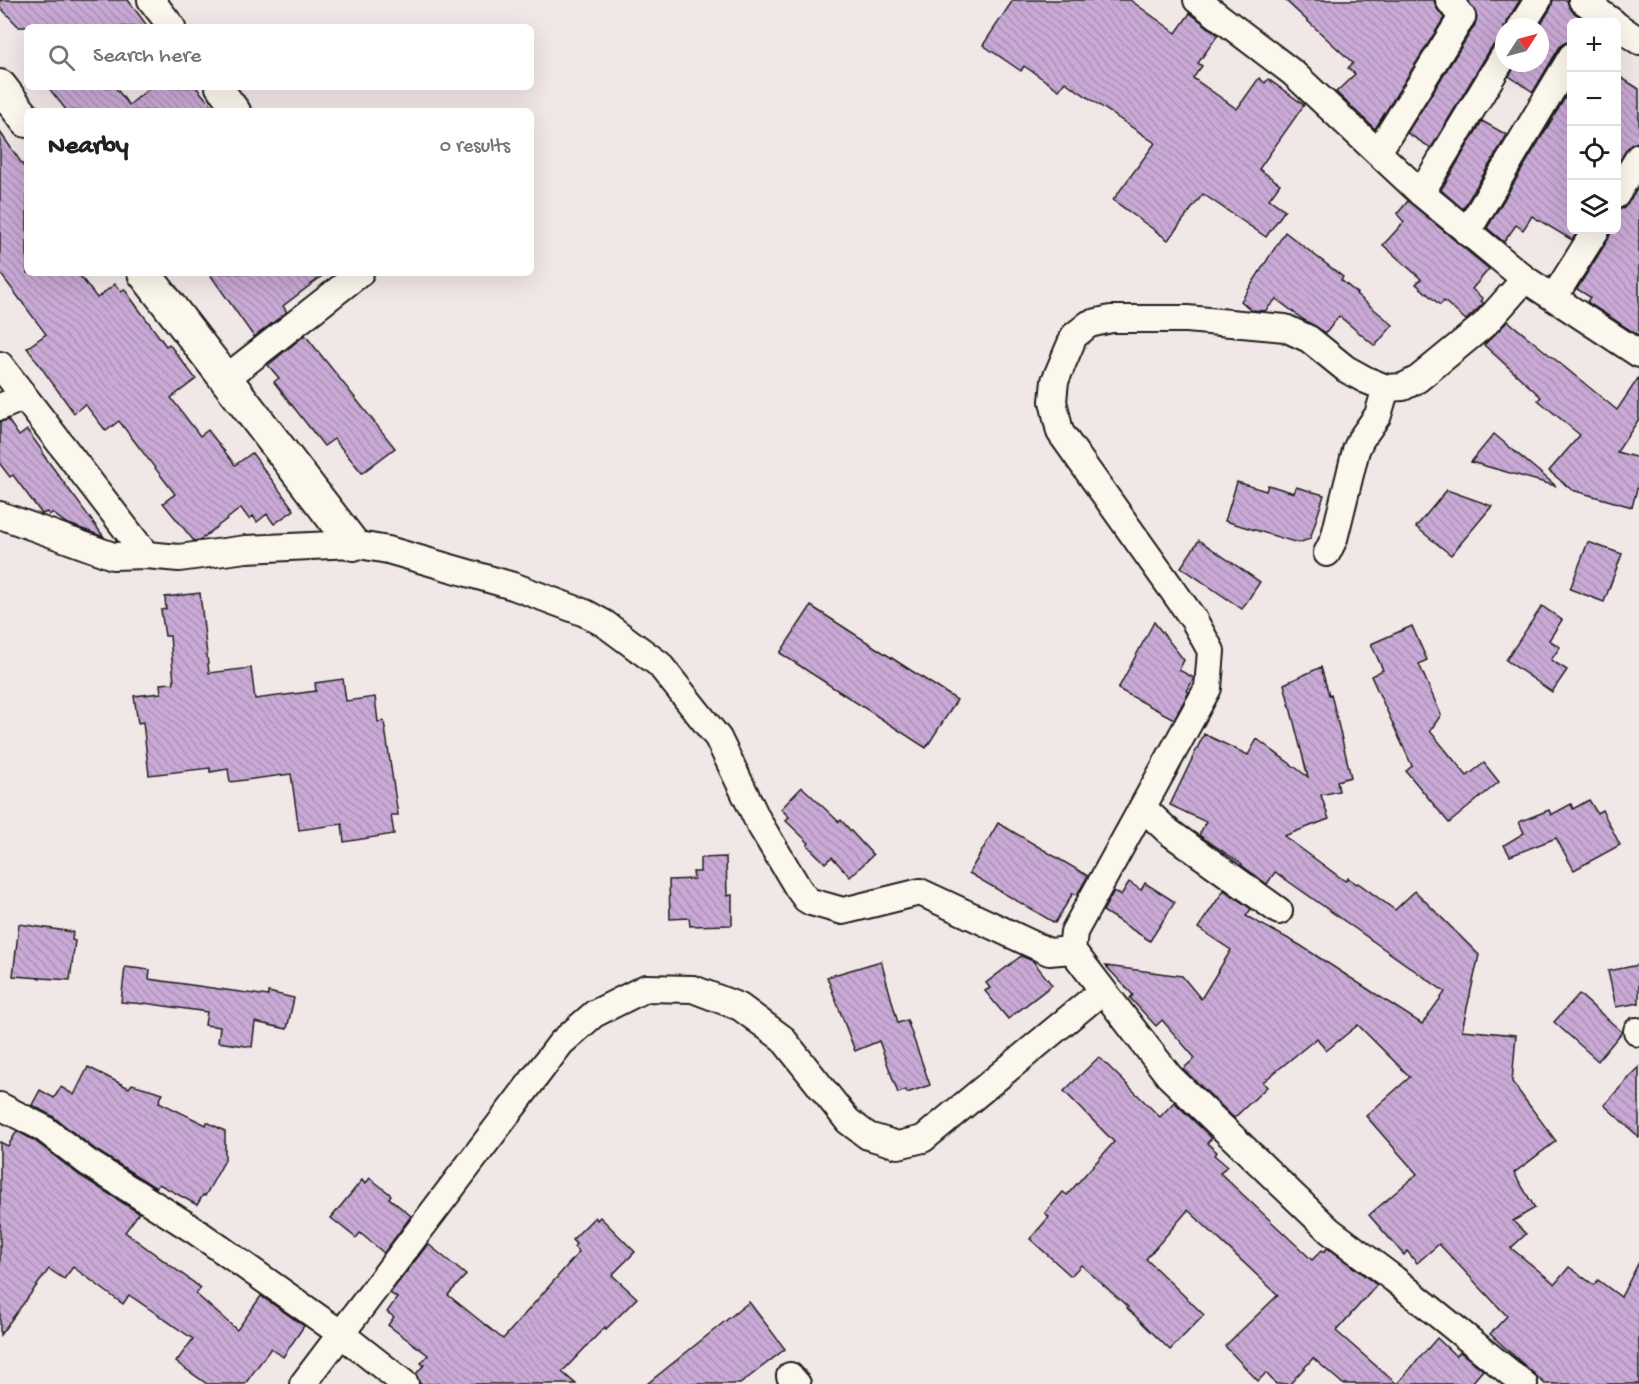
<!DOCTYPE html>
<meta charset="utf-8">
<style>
:root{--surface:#fff;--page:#f2f2f2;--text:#202124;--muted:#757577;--line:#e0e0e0}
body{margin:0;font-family:"Gochi Hand",sans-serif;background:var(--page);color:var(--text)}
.controls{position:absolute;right:18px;top:18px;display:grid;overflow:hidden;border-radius:9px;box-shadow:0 6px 24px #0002}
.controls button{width:54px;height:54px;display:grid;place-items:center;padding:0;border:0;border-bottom:2px solid var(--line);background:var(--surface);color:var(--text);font:30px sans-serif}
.compass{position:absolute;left:1495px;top:18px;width:54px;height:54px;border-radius:50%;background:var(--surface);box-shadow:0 6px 24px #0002;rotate:54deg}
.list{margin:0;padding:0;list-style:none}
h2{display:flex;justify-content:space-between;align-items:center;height:78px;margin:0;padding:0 24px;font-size:26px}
h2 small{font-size:20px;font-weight:400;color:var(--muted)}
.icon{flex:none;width:33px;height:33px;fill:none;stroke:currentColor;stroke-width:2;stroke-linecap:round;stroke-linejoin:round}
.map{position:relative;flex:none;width:1639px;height:1384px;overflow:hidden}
.search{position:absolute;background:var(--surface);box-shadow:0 6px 24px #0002;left:24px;top:24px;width:510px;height:66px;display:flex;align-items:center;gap:15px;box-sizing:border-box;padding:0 21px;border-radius:9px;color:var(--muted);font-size:22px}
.panel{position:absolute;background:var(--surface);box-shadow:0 6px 24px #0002;left:24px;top:108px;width:510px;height:168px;border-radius:9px}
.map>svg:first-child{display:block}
.building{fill:url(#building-back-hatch);stroke:#1c1c1c;stroke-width:1.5}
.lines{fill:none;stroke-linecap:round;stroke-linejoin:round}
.minor-casing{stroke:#1c1c1c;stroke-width:30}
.tertiary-casing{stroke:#1c1c1c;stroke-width:36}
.minor{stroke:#fbf7ec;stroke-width:26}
.tertiary{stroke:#fbf7ec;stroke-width:32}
</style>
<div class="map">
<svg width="1639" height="1384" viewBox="0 0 1639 1384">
<defs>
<pattern id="building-back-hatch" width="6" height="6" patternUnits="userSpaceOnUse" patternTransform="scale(1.5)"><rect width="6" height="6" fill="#c9a9d5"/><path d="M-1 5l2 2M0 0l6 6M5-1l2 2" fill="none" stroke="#ac91b6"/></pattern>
</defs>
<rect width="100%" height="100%" fill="#f1e7e7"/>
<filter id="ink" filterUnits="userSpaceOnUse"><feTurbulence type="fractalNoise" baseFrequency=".0167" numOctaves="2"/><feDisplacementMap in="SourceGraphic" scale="12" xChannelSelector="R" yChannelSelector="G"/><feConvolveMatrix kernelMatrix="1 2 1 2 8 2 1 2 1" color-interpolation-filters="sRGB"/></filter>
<g filter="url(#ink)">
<g class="building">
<polygon points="0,0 128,0 148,27 19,27 0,7"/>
<polygon points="1013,0 1130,0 1176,33 1190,13 1218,35 1198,63 1202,66 1193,78 1237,109 1259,78 1265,83 1268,79 1304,105 1259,169 1280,184 1269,199 1285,210 1266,237 1203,194 1168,240 1113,200 1155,143 1065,82 1059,90 1024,66 1021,71 983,45"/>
<polygon points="1285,0 1434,0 1437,9 1444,18 1375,129 1336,92 1355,74 1348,68 1353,63"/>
<polygon points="1468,0 1520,0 1508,19 1506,27 1504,27 1504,41 1496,43 1491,48 1431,148 1407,133 1475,25 1477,16"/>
<polygon points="1553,0 1567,0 1569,7 1573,12 1588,22 1572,22 1572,41 1564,43 1559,48 1533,92 1509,76 1517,63 1540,63 1539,27 1551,8"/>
<polygon points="1617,75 1639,89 1639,142 1632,144 1627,149 1617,165"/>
<polygon points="1572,86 1572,230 1579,230 1572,240 1532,216 1523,230 1516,225 1504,242 1487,228"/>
<polygon points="48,87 115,87 129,105 151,87 196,87 216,111 67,111"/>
<polygon points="1482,121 1507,135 1463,209 1441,190"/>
<polygon points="0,132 27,171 27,273 78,273 97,298 115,284 121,292 124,289 166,346 169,344 196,379 171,398 200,436 208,430 235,465 252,453 294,510 274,524 267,514 257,522 253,516 249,519 241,508 200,540 194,541 163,503 175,494 119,421 106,431 85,404 74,413 27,348 46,334 0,273"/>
<polygon points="1639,186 1639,336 1587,302 1590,297 1577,289 1609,238 1611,230 1617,230 1617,210 1624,208 1628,203"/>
<polygon points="1408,201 1489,269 1472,289 1483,299 1481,301 1484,303 1466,320 1444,301 1440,305 1416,284 1421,279 1383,245 1404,222 1397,214"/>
<polygon points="1285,232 1343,277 1341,280 1357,293 1356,294 1393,325 1375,346 1339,316 1326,333 1304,320 1276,299 1265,311 1251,310 1241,301"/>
<polygon points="209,273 326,273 283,306 287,312 254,337"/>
<polygon points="1508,321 1617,410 1639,377 1639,419 1617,452 1639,458 1639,482 1632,507 1572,490 1549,471 1580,435 1538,400 1541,397 1484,345"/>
<polygon points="305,335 395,448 362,473 334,439 324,446 274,382 279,378 268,365"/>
<polygon points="8,420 19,436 27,430 43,452 42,453 104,537 66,523 52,513 49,515 47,512 42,514 13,475 10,477 0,464 0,422"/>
<polygon points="1494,434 1556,486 1471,462"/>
<polygon points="1237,482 1266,491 1268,485 1294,493 1296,487 1324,495 1310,539 1298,543 1225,521"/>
<polygon points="1447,490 1492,506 1451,555 1416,527"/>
<polygon points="1199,540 1260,582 1242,609 1181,567"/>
<polygon points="1588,542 1622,554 1604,602 1570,589"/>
<polygon points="200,593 209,673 251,668 255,699 316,691 315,683 343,679 346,701 375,697 378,722 384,721 398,815 391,815 394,834 344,842 342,824 299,830 291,774 230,782 228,769 210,772 210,768 149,775 143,722 138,723 134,696 161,693 160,684 174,683 170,636 165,636 161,610 166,609 165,597"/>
<polygon points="811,606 957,700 926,748 780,653"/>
<polygon points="1542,606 1562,620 1549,640 1560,647 1551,660 1567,670 1552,692 1506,660"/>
<polygon points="1154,622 1184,660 1179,670 1194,678 1187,691 1189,692 1174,719 1118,689"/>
<polygon points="1412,626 1427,660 1419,664 1441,715 1430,731 1467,776 1484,763 1499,782 1449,823 1406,771 1412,766 1371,676 1383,670 1371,644"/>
<polygon points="1321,667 1329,695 1331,694 1351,777 1337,781 1339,791 1321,795 1329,819 1284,836 1345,881 1348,878 1357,884 1358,883 1395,910 1415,891 1479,955 1462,1030 1516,1035 1512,1082 1556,1141 1514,1173 1535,1208 1513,1221 1526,1234 1511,1248 1555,1284 1569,1267 1594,1285 1598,1280 1621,1297 1639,1262 1639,1384 1545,1384 1490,1334 1507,1316 1439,1244 1417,1263 1407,1251 1404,1255 1369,1215 1417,1174 1366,1116 1410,1077 1358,1025 1326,1051 1317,1038 1263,1082 1267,1087 1234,1118 1183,1069 1195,1058 1162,1020 1156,1026 1130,998 1133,995 1106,966 1182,976 1201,999 1231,950 1198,928 1224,890 1251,909 1246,916 1298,944 1422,1024 1445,992 1275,872 1267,884 1241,865 1242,864 1199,835 1206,822 1170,805 1204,734 1248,755 1257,739 1308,777 1284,684"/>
<polygon points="802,787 839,822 841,820 873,855 850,877 832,857 825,863 807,845 809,843 786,821 789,817 781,809"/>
<polygon points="1589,800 1597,813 1602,810 1620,845 1574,870 1556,838 1510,856 1504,845 1524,833 1519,822 1549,810 1551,815 1571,804 1573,809"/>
<polygon points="998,823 1088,876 1077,895 1073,893 1055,923 969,873"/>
<polygon points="726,857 727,896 732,895 732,925 690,926 689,918 670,919 669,880 694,879 693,872 700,872 700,858"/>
<polygon points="1129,882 1141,890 1145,883 1175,902 1150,941 1103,911 1114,891 1121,895"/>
<polygon points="19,924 73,932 72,940 75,941 70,980 13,976"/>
<polygon points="1021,956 1033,961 1052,985 1008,1019 985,991 990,988 986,983"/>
<polygon points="881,961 898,1023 907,1020 930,1085 907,1093 906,1090 898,1093 879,1041 855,1051 827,977"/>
<polygon points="1639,965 1639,1003 1616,1007 1608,971"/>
<polygon points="125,967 150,970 149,979 268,996 268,992 294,998 287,1029 255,1022 252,1047 218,1042 220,1027 205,1025 207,1012 144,1003 144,1004 121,1002"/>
<polygon points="1579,994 1622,1032 1598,1061 1554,1022"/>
<polygon points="1099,1057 1160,1117 1174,1102 1212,1138 1207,1143 1217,1152 1214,1155 1227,1166 1220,1173 1312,1260 1322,1250 1324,1252 1327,1248 1377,1285 1336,1331 1397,1384 1437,1338 1456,1356 1460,1352 1483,1370 1471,1384 1343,1384 1313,1358 1290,1384 1276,1384 1266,1373 1258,1381 1225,1346 1278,1295 1188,1210 1146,1259 1204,1315 1170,1350 1127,1308 1128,1307 1081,1265 1071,1276 1030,1239 1049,1217 1045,1213 1063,1192 1067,1195 1114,1142 1064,1091"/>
<polygon points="88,1067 129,1088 132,1084 163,1093 159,1102 206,1125 207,1122 225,1131 225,1160 205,1196 203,1195 197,1205 159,1184 156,1188 96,1150 52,1116 32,1105 40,1090 54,1098 61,1087 74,1095"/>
<polygon points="1639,1067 1639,1137 1604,1105"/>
<polygon points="17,1131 35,1141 79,1175 139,1213 125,1232 201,1288 196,1294 237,1330 261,1296 304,1326 283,1357 271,1348 245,1384 207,1384 176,1362 193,1339 129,1295 123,1304 73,1267 64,1279 49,1269 0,1335 0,1142 8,1146"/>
<polygon points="370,1178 391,1195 389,1198 411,1216 384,1253 360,1233 356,1238 331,1218 362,1180 365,1184"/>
<polygon points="595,1217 597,1220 600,1217 635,1252 612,1275 637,1298 606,1329 605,1327 562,1372 576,1384 420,1384 416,1374 424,1365 421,1363 428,1355 388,1325 394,1317 387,1312 397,1298 390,1293 428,1244 466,1275 448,1295 503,1339 579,1252 574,1247 576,1244 572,1240"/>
<polygon points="749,1302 785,1349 740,1384 647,1384"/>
</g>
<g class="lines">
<g class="minor-casing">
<g id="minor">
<polyline points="151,0 172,27"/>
<polyline points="1197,0 1293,73 1421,193 1525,279 1639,354"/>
<polyline points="1582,0 1613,22"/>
<polyline points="1616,25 1639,41"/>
<polyline points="1521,27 1538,0"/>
<polyline points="219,87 237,111"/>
<polyline points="1378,152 1462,17 1449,0"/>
<polyline points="1421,193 1504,56"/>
<polyline points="1616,195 1639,157"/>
<polyline points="1467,232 1572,56"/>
<polyline points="1554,297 1596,230"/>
<polyline points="0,365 146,555"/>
<polyline points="225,379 360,273"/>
<polyline points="0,407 24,397"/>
<polyline points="0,515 113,556 146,555 179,558 246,549 353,544 388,550 513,586 585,613 605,624 659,664 718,738 759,823 798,888 806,899 811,902 843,911 920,892 1049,952 1072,950"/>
<polyline points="1327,553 1334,539 1356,450 1361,439 1378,415 1386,388"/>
<polyline points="1143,808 1169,832 1279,911"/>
<polyline points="1637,1031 1639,1033"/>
<polyline points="0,1106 43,1128 87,1162 194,1230 340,1333 405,1384"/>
<polyline points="790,1376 797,1384"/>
<polyline points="303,1384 561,1043 594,1014 646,988 693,989 740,1007 782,1038 848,1121 868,1136 898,1145 923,1139 1102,991"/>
<polyline points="1524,1384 1394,1279 1330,1231 1169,1076 1072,950 1074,932 1208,688 1211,651 1194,620 1060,432 1053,401 1055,381 1074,336 1089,324 1111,319 1187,319 1285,328 1309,339 1346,369 1366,380 1386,388 1403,387 1418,379 1485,324 1525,279"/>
</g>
</g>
<g class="tertiary-casing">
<g id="tertiary">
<polyline points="0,86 27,121"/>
<polyline points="144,273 353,544"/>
</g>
</g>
<use href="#minor" class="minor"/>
<use href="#tertiary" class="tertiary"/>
</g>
</g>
</svg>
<div class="controls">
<button>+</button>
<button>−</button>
<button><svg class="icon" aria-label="locate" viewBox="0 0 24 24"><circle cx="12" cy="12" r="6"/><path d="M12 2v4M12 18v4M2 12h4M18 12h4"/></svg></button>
<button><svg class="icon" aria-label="layers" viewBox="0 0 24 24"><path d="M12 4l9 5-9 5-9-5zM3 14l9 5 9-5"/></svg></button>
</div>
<svg class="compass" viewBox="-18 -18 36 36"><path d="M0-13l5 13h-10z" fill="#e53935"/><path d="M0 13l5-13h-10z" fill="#757577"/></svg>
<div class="search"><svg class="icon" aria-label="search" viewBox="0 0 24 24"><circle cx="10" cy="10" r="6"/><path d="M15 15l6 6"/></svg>Search here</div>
<section class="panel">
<h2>Nearby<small>0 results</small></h2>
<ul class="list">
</ul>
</section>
</div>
